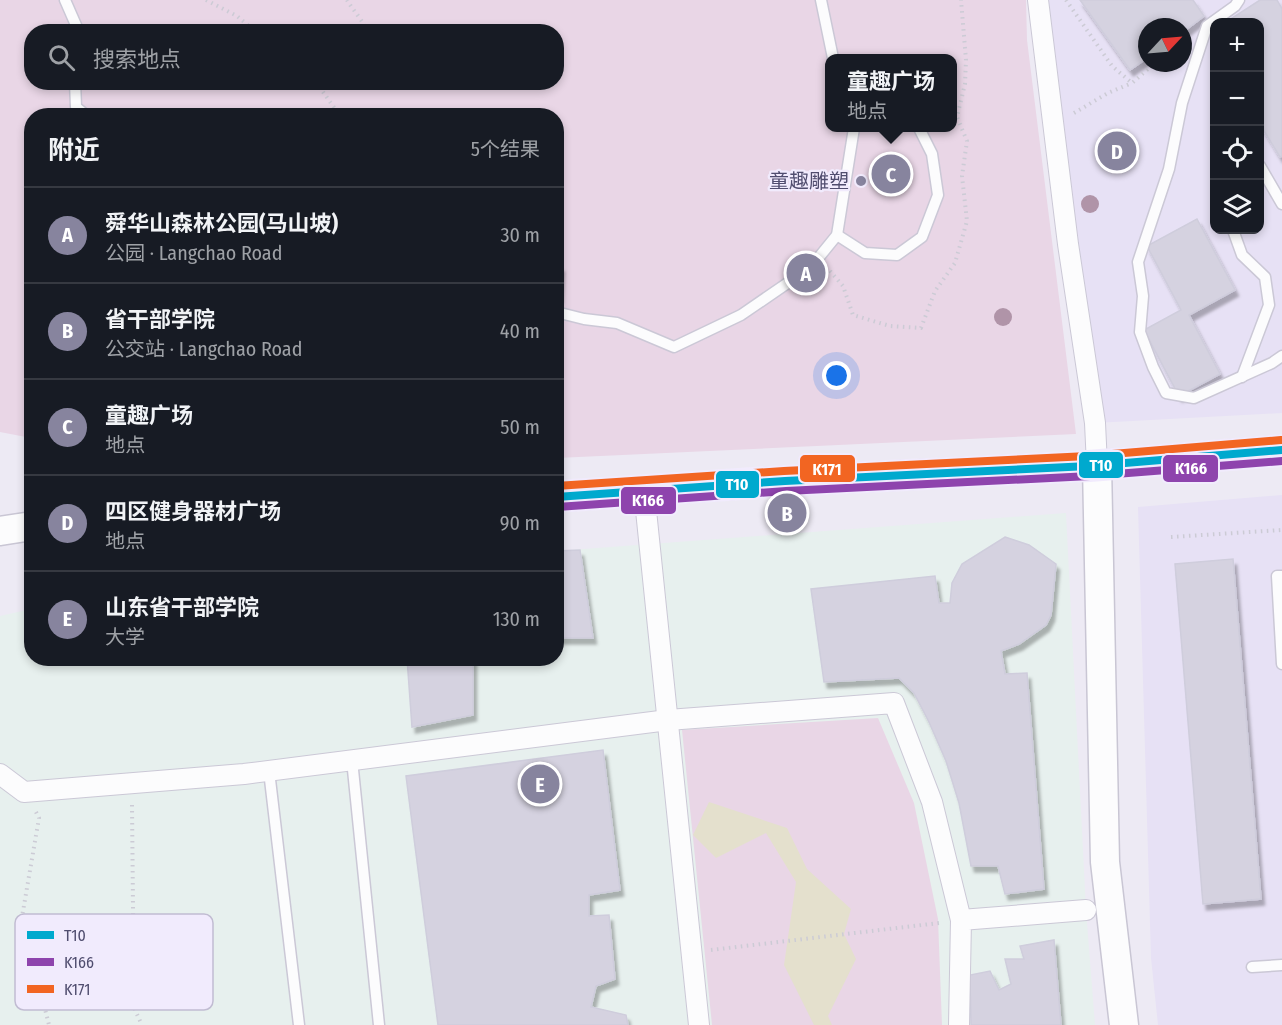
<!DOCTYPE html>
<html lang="zh">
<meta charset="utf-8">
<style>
:root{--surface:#171b24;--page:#242831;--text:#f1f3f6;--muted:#9ea1a6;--line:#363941;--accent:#87849e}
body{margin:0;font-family:"Fira Sans Condensed","Noto Sans SC",sans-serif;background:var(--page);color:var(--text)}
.controls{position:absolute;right:18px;top:18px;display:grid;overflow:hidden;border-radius:12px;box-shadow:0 3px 9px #0003}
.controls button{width:54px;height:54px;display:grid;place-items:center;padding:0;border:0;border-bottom:2px solid var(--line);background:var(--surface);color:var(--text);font:30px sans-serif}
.compass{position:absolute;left:1138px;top:18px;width:54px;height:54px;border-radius:50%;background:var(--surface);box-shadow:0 3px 9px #0003;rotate:64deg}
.you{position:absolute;left:837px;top:376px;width:21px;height:21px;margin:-15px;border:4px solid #fff;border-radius:50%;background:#1a73e8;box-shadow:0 0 0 9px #1a73e833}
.badge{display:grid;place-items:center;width:39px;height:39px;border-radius:50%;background:var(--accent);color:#fff;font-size:20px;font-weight:700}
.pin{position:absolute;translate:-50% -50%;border:3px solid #fff;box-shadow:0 2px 6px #0006}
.popup{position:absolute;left:825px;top:54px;width:132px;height:78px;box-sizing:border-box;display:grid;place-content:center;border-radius:12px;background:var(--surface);filter:drop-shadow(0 2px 4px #0005);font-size:20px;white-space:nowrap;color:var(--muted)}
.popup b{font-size:22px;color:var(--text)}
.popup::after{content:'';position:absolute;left:50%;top:100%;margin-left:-12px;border:12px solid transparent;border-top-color:var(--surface)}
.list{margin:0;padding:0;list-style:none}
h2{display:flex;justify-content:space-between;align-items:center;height:78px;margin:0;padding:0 24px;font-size:26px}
h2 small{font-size:20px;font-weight:400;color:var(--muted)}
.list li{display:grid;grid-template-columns:39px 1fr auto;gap:18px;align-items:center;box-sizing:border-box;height:96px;padding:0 24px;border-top:2px solid var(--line)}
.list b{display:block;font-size:22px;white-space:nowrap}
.list p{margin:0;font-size:20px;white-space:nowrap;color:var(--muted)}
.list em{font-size:20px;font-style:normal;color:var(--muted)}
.icon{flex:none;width:33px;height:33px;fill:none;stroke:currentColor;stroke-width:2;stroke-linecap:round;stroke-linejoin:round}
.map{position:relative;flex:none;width:1282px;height:1025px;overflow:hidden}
.search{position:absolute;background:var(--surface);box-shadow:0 3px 9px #0003;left:24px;top:24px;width:540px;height:66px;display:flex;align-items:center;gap:15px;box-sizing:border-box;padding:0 21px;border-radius:24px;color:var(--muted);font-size:22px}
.panel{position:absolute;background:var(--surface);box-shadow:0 3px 9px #0003;left:24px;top:108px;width:540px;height:558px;border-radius:24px}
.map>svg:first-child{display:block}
.residential{fill:#e7e1f5;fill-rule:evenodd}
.education{fill:#e7f0ee}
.green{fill:#e9d6e6;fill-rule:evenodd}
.water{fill:#e4e0cd}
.building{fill:#d5d2e0;stroke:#cfcddc;stroke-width:1.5;filter:url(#shadow)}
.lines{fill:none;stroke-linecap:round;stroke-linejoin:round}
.lane-casing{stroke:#cbc8d6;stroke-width:13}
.street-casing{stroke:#cbc8d6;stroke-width:22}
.secondary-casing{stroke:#c9c6d4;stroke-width:31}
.path{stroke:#cccbd5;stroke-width:4;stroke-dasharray:1.5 4.5;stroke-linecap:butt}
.lane{stroke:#fcfcfd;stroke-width:10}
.street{stroke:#fcfcfd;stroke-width:20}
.secondary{stroke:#fcfcfd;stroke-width:28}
.bus-1-casing{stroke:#f1ebfd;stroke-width:12}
.bus-2-casing{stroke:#f1ebfd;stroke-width:12}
.bus-3-casing{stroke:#f1ebfd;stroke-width:12}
.bus-1{stroke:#00a9ce;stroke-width:8}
.bus-2{stroke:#8e44ad;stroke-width:8}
.bus-3{stroke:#f26522;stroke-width:8}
.tree{fill:#b094a8}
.poi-dot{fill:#87849e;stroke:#f1ebfd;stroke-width:2}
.labels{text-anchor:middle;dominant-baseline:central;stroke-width:4.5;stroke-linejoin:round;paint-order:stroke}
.poi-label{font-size:20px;fill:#504d6f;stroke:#f1ebfd;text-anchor:end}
.key{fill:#f1ebfd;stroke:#c1bcd2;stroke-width:1.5}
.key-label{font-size:16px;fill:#504d6f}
.line-badge{stroke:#f1ebfd;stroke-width:2}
.badge-label{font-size:16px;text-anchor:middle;font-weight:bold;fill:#fff}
</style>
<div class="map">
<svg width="1282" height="1025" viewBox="0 0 1282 1025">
<defs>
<filter id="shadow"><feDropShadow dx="3.5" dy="6" stdDeviation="1.5" flood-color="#0004"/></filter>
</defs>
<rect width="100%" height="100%" fill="#edeaf4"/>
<g class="residential">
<path d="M1039,0H1282V413L1095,423ZM1214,22H1260V230H1214ZM1147,27H1183V63H1147Z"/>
<polygon points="1282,495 1282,1025 1158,1025 1151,958 1138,507"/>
</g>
<polygon class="education" points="1066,513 1086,910 1095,1025 0,1025 0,616 31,609 32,658 556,658 557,551"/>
<g class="green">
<path d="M0,0H1026L1027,40L1076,434L557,458L556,116H32L31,438L0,432ZM32,32H556V82H32ZM830,58H952V128H830Z"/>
<polygon points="878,718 914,803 938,919 942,1025 712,1025 682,730"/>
</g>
<polygon class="water" points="709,802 787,828 807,869 851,909 844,934 856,959 828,1016 832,1025 814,1025 784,965 796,882 766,833 716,858 693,835"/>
<g class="building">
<polygon points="1080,0 1193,0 1204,16 1183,32 1183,27 1147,27 1147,58 1130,70"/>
<polygon points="1260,0 1277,0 1282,9 1282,156 1280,157 1260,124 1260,22 1226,22"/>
<polygon points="1197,219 1235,290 1189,315 1220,374 1179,396 1144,330 1181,310 1147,246"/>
<polygon points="556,265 561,266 559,297 556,296"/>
<polygon points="1005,537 1029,545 1056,564 1051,615 1046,625 1019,644 1001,651 1005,674 1027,673 1044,889 1005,894 998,866 971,866 959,803 946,761 929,722 914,693 899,678 824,682 811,589 935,576 939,603 950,603 952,583 962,564"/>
<polygon points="580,550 593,638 556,638 556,551"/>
<polygon points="1233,559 1261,899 1203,904 1175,564"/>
<polygon points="407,658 473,658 473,715 412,727"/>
<polygon points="603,750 620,890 589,895 589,916 609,915 615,979 596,986 591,1007 626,1015 628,1025 438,1025 406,776"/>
<polygon points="1054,940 1061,1025 971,1025 970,975 990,971 999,990 1011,984 1005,959 1024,959 1020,946"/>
</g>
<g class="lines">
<g class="lane-casing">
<g id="lane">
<polyline points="65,0 79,32"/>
<polyline points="821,0 833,58"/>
<polyline points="1239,0 1235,6 1207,26 1182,103 1169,169 1138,262 1143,296 1140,332 1153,367 1166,393 1194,398 1272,363 1282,356"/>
<polyline points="75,82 76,107 87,116"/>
<polyline points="1260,166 1282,204"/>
<polyline points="1233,230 1242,255 1265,277 1269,305 1242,377"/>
<polyline points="837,235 865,253 897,255 922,237 938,195 932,154 919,128"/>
<polyline points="556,312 584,319 617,323 674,347 741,315 811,267 837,235 854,128"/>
<polyline points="1282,576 1277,576 1282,664"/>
<polyline points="352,760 379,1025"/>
<polyline points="269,771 299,1025"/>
<polyline points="1252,967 1282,965"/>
</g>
</g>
<g class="street-casing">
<g id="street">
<polyline points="1038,0 1068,244 1095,423 1097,465"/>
<polyline points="644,491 699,1025"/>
<polyline points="0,774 24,792 244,774 668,720 894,703 932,802 961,920"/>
<polyline points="959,1025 961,920 1086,910"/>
</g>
</g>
<g class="secondary-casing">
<g id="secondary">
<polyline points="1097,465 1105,862 1124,1025"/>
<polyline points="556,497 785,481 1089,466 1282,450"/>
<polyline points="0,531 32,526"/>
</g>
</g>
<g class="path">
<polyline points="206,0 237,16 256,32"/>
<path d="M347,0C352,9 366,24 367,32"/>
<polyline points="1066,0 1112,66 1132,83 1155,63"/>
<polyline points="316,82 340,116"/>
<polyline points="319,86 340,87 357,82"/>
<polyline points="1074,113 1108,93 1132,83"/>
<polyline points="830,271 843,286 853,315 890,326 921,328 935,291 955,263 967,221 962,176 967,141 957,117 965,84 966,60 961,0"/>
<polyline points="1171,537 1282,530"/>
<polyline points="132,805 134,1008 142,1025"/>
<polyline points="36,812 39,818 22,917 49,1025"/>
<polyline points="711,950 939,923"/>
</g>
<use href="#lane" class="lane"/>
<use href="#street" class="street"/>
<use href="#secondary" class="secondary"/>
<g class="bus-1-casing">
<polyline id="bus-1" points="556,497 785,481 1089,466 1282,450"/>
</g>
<g class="bus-2-casing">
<polyline id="bus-2" points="557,507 786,491 1090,476 1282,461"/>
</g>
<g class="bus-3-casing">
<polyline id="bus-3" points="556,486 784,471 1088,456 1281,440"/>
</g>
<use href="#bus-1" class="bus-1"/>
<use href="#bus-2" class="bus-2"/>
<use href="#bus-3" class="bus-3"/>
</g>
<g class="tree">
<circle cx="1090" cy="204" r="9"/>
<circle cx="1003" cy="317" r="9"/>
</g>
<circle class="poi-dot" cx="861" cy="181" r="6"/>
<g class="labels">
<g class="poi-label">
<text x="849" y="181">童趣雕塑</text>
</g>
</g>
<rect x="15" y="914" width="198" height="96" rx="9" class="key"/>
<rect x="27" y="931" width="27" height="8" fill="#00a9ce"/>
<rect x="27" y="958" width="27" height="8" fill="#8e44ad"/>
<rect x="27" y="985" width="27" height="8" fill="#f26522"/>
<g class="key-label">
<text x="64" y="941">T10</text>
<text x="64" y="968">K166</text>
<text x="64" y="995">K171</text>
</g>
<g class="line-badge">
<rect x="1078" y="451" width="46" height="28" rx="6" fill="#00a9ce"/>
<rect x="1162" y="454" width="57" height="29" rx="6" fill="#8e44ad"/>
<rect x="799" y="454" width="57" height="29" rx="6" fill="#f26522"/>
<rect x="715" y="470" width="45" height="29" rx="6" fill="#00a9ce"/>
<rect x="620" y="486" width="57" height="29" rx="6" fill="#8e44ad"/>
</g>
<g class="badge-label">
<text x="1101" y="471">T10</text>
<text x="1191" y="474">K166</text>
<text x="827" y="475">K171</text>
<text x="737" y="490">T10</text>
<text x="648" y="506">K166</text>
</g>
</svg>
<div class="controls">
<button>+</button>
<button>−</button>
<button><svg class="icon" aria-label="locate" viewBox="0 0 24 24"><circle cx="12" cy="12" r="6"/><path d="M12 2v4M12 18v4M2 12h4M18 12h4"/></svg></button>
<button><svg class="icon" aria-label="layers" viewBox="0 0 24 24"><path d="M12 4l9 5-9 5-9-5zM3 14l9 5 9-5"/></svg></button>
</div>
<svg class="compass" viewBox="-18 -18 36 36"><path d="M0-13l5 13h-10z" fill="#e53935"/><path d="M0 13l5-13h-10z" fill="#9ea1a6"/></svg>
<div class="you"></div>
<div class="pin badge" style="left:806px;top:273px">A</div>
<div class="pin badge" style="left:787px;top:513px">B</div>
<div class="pin badge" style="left:891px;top:174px">C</div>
<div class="popup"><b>童趣广场</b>地点</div>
<div class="pin badge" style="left:1117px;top:151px">D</div>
<div class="pin badge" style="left:540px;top:784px">E</div>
<div class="search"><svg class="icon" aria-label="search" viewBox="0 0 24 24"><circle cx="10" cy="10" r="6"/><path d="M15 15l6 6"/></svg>搜索地点</div>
<section class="panel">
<h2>附近<small>5个结果</small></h2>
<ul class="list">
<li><span class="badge">A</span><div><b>舜华山森林公园(马山坡)</b><p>公园 · Langchao Road</p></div><em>30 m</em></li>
<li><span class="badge">B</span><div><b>省干部学院</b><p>公交站 · Langchao Road</p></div><em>40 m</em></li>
<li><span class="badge">C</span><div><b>童趣广场</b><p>地点</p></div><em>50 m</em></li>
<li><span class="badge">D</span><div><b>四区健身器材广场</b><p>地点</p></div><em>90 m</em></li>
<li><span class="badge">E</span><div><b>山东省干部学院</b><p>大学</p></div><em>130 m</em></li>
</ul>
</section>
</div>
